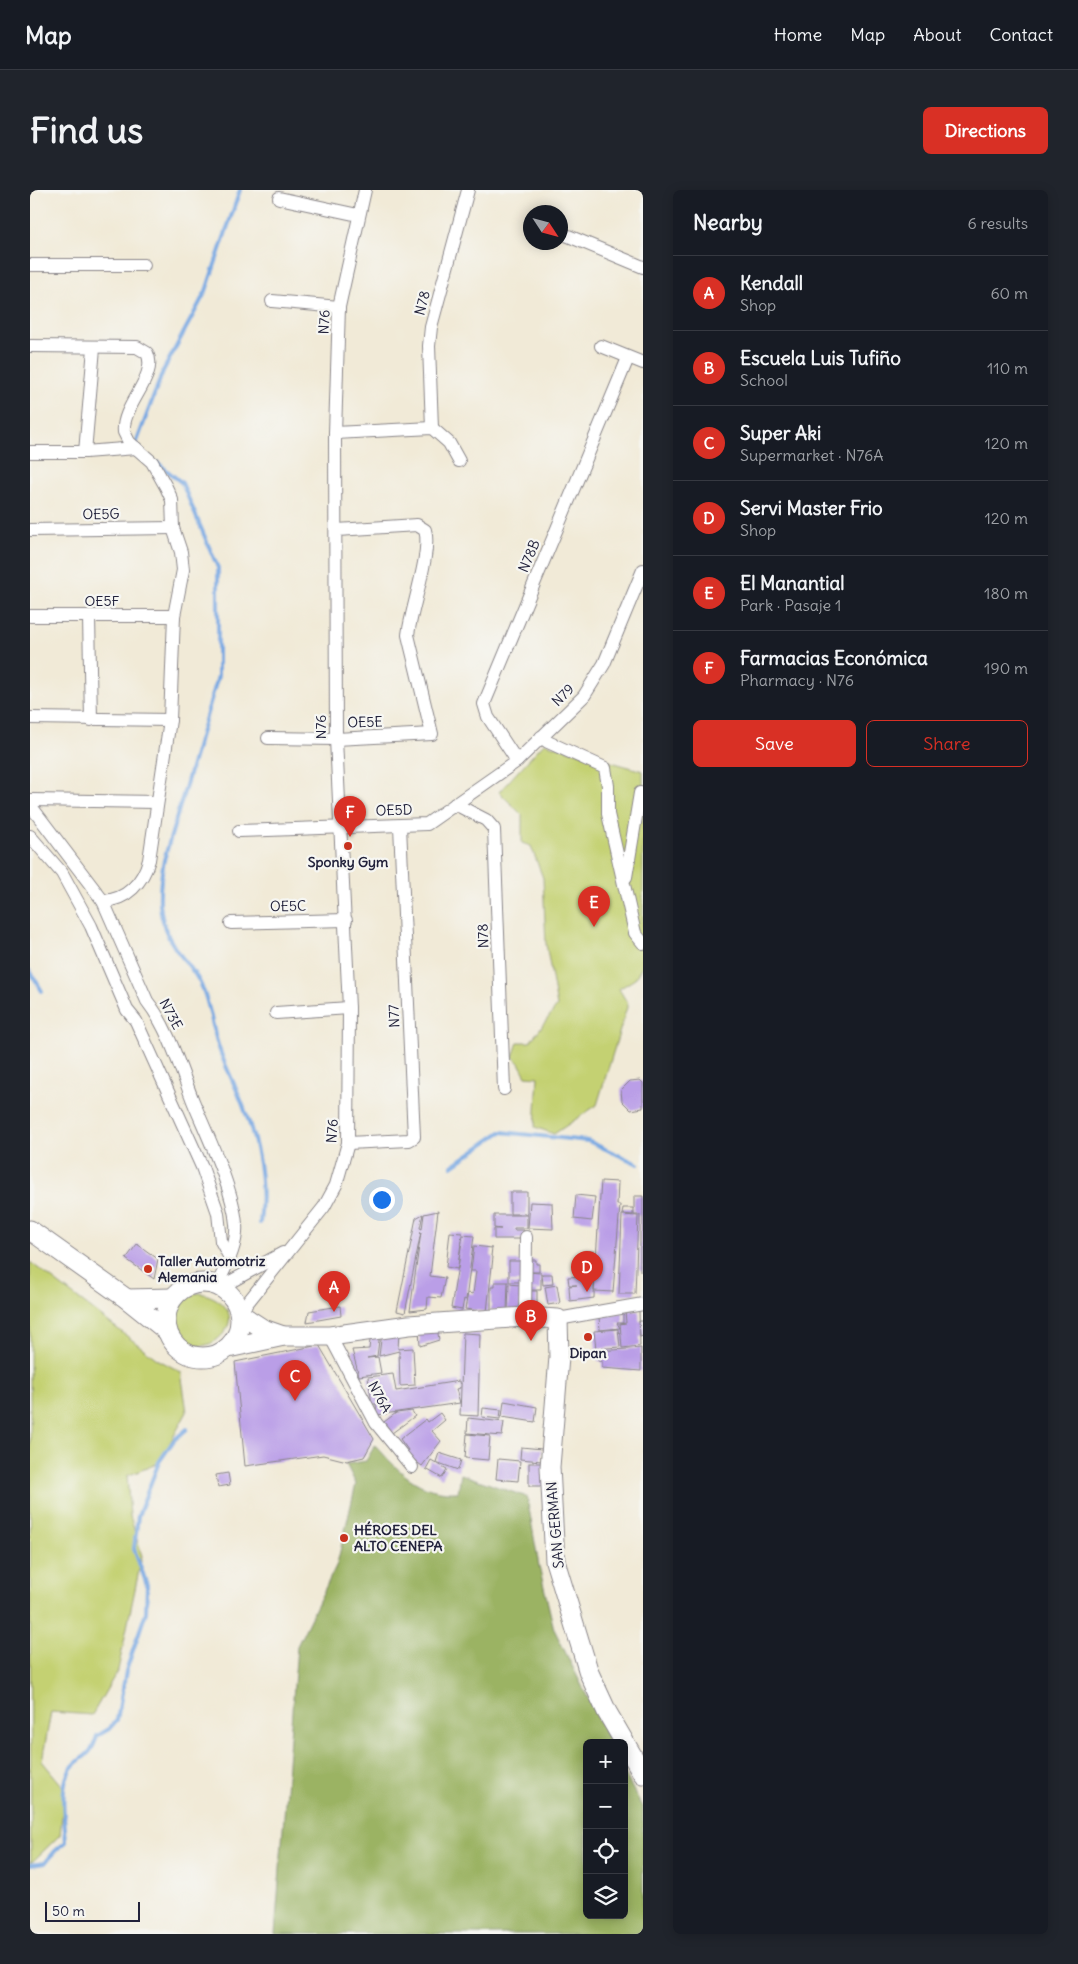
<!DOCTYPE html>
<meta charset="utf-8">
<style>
:root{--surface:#171b24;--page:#20242c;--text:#f1f3f6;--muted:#9ea1a6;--line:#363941;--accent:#d93025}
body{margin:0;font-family:Delius,sans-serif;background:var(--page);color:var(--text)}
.controls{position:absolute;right:15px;bottom:15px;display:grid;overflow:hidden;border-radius:8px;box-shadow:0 2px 12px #0003}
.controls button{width:45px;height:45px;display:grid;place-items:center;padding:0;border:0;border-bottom:1px solid var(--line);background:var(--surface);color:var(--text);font:25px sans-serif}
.compass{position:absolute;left:493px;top:15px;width:45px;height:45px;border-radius:50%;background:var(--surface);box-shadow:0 2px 12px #0003;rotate:126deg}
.scale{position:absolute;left:15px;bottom:12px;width:95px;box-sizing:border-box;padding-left:5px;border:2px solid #22223b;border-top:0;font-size:14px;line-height:18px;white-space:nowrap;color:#22223b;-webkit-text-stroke:4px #f6f6f2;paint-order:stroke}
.you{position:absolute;left:351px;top:1009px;width:18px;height:18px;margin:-12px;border:4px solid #fff;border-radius:50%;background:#1a73e8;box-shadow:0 0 0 8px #1a73e833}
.badge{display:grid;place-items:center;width:32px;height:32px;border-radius:50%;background:var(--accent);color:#fff;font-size:16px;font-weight:700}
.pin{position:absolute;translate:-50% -41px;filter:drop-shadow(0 1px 2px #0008)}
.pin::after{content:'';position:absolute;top:26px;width:18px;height:15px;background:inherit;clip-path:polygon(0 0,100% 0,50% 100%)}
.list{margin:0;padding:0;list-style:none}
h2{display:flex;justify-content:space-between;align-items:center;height:65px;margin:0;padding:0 20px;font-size:21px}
h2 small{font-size:16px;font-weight:400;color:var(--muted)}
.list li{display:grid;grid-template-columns:32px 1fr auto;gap:15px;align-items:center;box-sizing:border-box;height:75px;padding:0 20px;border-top:1px solid var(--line)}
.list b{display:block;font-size:19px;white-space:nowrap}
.list p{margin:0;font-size:16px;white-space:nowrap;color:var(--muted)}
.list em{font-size:16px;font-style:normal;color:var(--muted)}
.actions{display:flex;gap:10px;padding:15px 20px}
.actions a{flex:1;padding:11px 0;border:1px solid var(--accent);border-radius:8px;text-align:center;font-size:18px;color:var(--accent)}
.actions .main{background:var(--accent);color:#fff}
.icon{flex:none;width:28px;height:28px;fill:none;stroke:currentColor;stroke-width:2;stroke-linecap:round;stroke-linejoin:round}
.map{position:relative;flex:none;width:613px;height:1744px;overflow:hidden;border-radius:8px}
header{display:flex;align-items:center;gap:30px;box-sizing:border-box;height:70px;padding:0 25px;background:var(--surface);border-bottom:1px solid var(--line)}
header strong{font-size:24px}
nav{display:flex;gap:28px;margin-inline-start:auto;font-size:18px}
.intro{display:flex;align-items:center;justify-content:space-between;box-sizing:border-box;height:120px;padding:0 30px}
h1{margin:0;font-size:35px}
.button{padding:12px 22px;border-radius:8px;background:var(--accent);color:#fff;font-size:18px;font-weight:700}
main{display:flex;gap:30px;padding:0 30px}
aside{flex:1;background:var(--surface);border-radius:8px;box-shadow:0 2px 12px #0003}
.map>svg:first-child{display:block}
.green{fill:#c4d172;stroke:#737a56}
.forest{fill:#9bb364;stroke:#5e6a50}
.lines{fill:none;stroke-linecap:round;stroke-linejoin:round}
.stream{stroke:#78a8e2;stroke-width:4}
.building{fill:#ba9ee7}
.street-casing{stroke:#8a8689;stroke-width:14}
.secondary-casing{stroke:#8a8689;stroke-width:21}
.street{stroke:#fff;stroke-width:12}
.secondary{stroke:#fff;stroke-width:19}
.poi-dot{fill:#c8321e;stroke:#f6f6f2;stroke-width:2}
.labels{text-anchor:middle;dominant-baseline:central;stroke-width:4.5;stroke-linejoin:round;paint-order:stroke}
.street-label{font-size:14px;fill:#22223b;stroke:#f6f6f2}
.poi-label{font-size:14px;font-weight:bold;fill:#22223b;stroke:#f6f6f2}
</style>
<header>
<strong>Map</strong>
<nav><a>Home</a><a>Map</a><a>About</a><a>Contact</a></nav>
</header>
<div class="intro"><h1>Find us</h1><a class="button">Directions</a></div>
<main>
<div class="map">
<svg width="613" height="1744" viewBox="0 0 613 1744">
<rect width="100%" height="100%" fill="#f6f6f2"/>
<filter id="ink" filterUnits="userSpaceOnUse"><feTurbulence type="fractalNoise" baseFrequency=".02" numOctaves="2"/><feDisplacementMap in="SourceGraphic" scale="10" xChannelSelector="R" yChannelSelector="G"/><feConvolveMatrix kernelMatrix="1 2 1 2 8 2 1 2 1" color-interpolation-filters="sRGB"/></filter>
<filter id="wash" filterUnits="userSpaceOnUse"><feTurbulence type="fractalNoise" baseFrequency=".0096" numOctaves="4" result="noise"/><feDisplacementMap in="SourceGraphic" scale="20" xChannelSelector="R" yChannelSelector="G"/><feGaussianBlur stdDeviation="1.12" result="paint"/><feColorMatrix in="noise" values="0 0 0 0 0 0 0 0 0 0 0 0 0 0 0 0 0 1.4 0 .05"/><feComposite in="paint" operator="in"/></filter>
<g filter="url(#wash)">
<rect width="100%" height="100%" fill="#f1ead7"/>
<g class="green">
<polygon points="514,553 613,581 613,774 605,789 589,799 598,814 567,915 524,944 505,937 508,887 496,886 489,873 483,867 488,852 500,852 527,816 516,754 513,688 501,656 492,653 492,625 469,602"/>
<polygon points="0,1072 127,1169 151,1182 157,1222 129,1273 97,1286 100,1326 112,1366 88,1480 62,1525 21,1522 12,1571 35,1599 30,1645 1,1673"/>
<path d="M168,1103C188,1105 211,1123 193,1144C160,1182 111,1118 168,1103Z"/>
</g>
<path class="forest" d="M345,1255C370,1282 388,1304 428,1302L431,1284L497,1307L509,1376L524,1439L580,1553H557V1725H594V1582L613,1619V1744H245L267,1456L307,1374L326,1294L316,1274L336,1271Z"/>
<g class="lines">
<g class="stream">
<polyline points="106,254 133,181 176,101 210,0"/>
<path d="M128,273L152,293L188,378V486L134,670C128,702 126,730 145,758C154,771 165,781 171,795C181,816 182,840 190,861C197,881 208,900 215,921C228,956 235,995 230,1033"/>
<polyline points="0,781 12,801"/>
<polyline points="422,976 471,942 558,951 608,974"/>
<path d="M0,1675L15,1673L25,1661L36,1652C35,1632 29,1601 39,1582C47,1566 60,1571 67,1546L79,1539L87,1530L96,1481L116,1422L117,1395L104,1359L108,1326L129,1272L144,1250L157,1239"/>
</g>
</g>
<g id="blocks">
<g class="building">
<polygon points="610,890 613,893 613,918 601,920 592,911 591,900 600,891"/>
<polygon points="571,991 588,992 587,1015 590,1015 583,1102 564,1101"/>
<rect x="480" y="1002" width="17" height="22"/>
<polygon points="546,1005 565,1007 562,1031 544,1029"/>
<polygon points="604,1006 613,1006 613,1081 610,1081 610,1025 604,1025"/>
<polygon points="500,1012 522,1013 523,1039 498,1038"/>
<polygon points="593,1018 603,1018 603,1025 592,1024"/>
<polygon points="408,1021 400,1086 415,1088 411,1108 398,1107 397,1119 380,1121 391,1042 375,1123 367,1121 386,1028 393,1024 390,1038 392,1039 394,1024"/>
<polygon points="464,1025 497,1025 497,1038 484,1038 484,1040 494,1040 494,1049 464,1049 464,1039 471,1039 464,1038"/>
<polygon points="592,1025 608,1026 605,1104 589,1104"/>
<polygon points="420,1042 432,1043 428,1079 416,1077"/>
<polygon points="433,1045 444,1046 436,1110 434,1109 432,1120 421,1118"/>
<polygon points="107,1054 128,1069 124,1089 96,1069"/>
<polygon points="444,1056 462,1058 461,1066 463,1067 457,1122 435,1119 438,1103 443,1104 446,1081 441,1081"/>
<polygon points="554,1061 565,1061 564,1108 540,1111 539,1096 547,1095 539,1095 538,1087 555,1086"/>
<polygon points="497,1070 506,1070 506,1074 509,1074 509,1082 497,1082"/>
<polygon points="479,1071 494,1071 493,1092 479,1092"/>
<polygon points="497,1082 511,1083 511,1100 496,1100"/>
<polygon points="512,1084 522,1084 523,1094 513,1095"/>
<polygon points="465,1092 478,1092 477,1120 461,1120 461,1097 465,1097"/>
<polygon points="479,1094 490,1095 490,1121 478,1121"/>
<polygon points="527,1095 530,1113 518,1115 515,1097"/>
<polygon points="496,1101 507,1101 507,1117 496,1116"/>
<polygon points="310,1116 311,1126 277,1132 279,1121"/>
<polygon points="609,1120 610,1156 592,1158 590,1134 596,1133 595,1121"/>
<polygon points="593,1122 593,1133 587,1133 590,1138 570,1140 569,1127"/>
<polygon points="609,1131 613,1131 613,1146 610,1147"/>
<polygon points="407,1137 409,1150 390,1156 389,1139"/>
<polygon points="588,1139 590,1157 566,1159 564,1141"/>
<polygon points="341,1142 350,1143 347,1166 337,1168 348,1167 351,1183 329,1186 322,1160 339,1159"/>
<polygon points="352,1142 369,1142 368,1159 383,1158 385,1195 370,1196 369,1161 349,1166"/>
<polygon points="433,1143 450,1144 448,1226 430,1225"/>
<polygon points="289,1155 344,1249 334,1267 317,1271 293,1265 215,1276 205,1172"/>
<polygon points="611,1158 611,1181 572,1178 572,1171 568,1171 568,1161"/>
<polygon points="363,1184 366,1201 429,1191 430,1198 426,1199 430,1213 347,1225 346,1214 342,1214 338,1187"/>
<polygon points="474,1211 507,1217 505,1232 472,1227"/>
<polygon points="453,1218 471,1220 470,1229 452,1227"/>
<polygon points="382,1221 385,1226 362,1243 354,1232 366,1223"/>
<polygon points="410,1223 415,1230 402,1241 411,1251 392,1276 376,1264 378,1260 370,1249 396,1229 398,1232"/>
<polygon points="438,1228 474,1232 472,1246 437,1243"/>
<polygon points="437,1244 460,1246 458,1270 435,1268"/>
<polygon points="491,1257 512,1259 511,1271 490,1269"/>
<polygon points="409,1263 431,1270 428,1280 406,1272"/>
<polygon points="468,1269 490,1271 488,1291 466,1289"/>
<polygon points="401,1270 417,1279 412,1288 396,1279"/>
<rect x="499" y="1273" width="15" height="23"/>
<polygon points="198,1283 200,1295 188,1297 186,1285"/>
</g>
</g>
</g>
<g filter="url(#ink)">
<use href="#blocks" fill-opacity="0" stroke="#8a8689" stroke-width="1"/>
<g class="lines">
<g class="street-casing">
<g id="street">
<polyline points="249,8 328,25"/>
<polyline points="536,45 613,77"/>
<polyline points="0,75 114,75"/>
<polyline points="242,111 309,117"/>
<path d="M0,156L107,157L117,163C129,186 91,216 94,242L99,252L122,272L136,297L142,310L143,338L151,362L153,380L144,426L140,530L119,670C113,692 97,710 73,711"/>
<polyline points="571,156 613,173"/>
<polyline points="402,238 399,156 401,137 438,0"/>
<polyline points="305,243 402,238 419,253 429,271"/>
<polyline points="0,262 55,262 106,258"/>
<polyline points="55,262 64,158"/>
<polyline points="0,340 143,338"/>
<polyline points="0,426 144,426"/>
<polyline points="59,427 61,530"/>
<polyline points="0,528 140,530"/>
<polyline points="511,547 518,552 575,578 578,596 578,624 605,743 613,753"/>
<path d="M238,548L306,549L402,544L378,445C381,419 402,361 395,340L387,335L307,340"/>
<polyline points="487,571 458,527 454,514 598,168"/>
<polyline points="0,610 127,612"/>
<polyline points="425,614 456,630 464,639 474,899"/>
<path d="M0,615L73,711L117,811C139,839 150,878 163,911C177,945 203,998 206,1034C208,1055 196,1076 187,1095"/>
<polyline points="209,641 397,634 487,571 554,506 574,474 613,380"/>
<polyline points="0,646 32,683 61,736 97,820 106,831 172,977 188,1023 191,1051 200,1068"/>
<polyline points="596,687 610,603"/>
<polyline points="201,733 316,730"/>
<polyline points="246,823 319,818"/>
<polyline points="318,953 379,950 384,947 370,636"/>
<polyline points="191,1097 253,1063"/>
<polyline points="210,1122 294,1017 306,995 318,953 319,818 306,549 305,243 309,117 335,0"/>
<polyline points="495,1127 496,1047"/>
<polyline points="528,1129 613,1114"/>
<polyline points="300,1146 346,1233 382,1277"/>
</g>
</g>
<g class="secondary-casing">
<g id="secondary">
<polyline points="0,1040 97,1109 137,1141"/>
<circle cx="173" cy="1130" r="37"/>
<polyline points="97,1109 142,1108"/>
<polyline points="210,1124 233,1139 253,1146"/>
<polyline points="198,1158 254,1146 300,1146 379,1135 495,1127 528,1129 529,1167 520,1277 525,1371 559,1483 577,1522 613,1584"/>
</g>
</g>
<use href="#street" class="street"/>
<use href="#secondary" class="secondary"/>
</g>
</g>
<g class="poi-dot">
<circle cx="318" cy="656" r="5"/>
<circle cx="118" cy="1079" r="5"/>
<circle cx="558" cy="1147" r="5"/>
<circle cx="314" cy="1348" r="5"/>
</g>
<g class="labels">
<g class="street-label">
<text transform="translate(392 113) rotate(-76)">N78</text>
<text transform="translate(294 132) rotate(-88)">N76</text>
<text transform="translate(71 324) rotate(-1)">OE5G</text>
<text transform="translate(499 366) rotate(-67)">N78B</text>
<text x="72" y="411">OE5F</text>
<text transform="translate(533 505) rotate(-45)">N79</text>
<text transform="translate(335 532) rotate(-2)">OE5E</text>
<text transform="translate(291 537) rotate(-90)">N76</text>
<text transform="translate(364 620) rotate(-2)">OE5D</text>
<text transform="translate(258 716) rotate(-1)">OE5C</text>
<text transform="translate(453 746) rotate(-92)">N78</text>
<text transform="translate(141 824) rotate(62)">N73E</text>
<text transform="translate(364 826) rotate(-93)">N77</text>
<text transform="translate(302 941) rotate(-86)">N76</text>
<text transform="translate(350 1207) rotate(61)">N76A</text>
<text transform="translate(525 1335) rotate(-95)">SAN GERMAN</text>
</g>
<g class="poi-label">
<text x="318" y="672">Sponky Gym</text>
<text x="128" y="1071" text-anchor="start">Taller Automotriz<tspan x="128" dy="16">Alemania</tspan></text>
<text x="558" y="1163">Dipan</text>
<text x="324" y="1340" text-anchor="start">HÉROES DEL<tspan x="324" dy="16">ALTO CENEPA</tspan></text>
</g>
</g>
</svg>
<div class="controls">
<button>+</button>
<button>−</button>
<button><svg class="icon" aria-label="locate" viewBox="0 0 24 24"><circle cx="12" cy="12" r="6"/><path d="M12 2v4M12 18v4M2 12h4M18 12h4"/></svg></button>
<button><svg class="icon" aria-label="layers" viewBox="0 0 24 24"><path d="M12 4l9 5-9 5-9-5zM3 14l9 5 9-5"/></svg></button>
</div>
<svg class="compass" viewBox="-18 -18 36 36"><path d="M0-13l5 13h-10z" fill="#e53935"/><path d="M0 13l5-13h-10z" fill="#9ea1a6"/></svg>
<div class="scale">50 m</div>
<div class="you"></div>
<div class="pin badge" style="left:304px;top:1122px">A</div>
<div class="pin badge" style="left:501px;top:1151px">B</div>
<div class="pin badge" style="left:265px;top:1211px">C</div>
<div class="pin badge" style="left:557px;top:1102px">D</div>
<div class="pin badge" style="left:564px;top:737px">E</div>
<div class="pin badge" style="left:320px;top:647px">F</div>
</div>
<aside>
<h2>Nearby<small>6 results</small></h2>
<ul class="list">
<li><span class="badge">A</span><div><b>Kendall</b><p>Shop</p></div><em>60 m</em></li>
<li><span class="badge">B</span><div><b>Escuela Luis Tufiño</b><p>School</p></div><em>110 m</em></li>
<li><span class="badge">C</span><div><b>Super Aki</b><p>Supermarket · N76A</p></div><em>120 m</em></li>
<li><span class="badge">D</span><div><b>Servi Master Frio</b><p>Shop</p></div><em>120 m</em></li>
<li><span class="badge">E</span><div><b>El Manantial</b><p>Park · Pasaje 1</p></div><em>180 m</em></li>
<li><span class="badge">F</span><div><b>Farmacias Económica</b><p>Pharmacy · N76</p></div><em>190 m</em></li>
</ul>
<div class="actions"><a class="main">Save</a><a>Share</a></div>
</aside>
</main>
